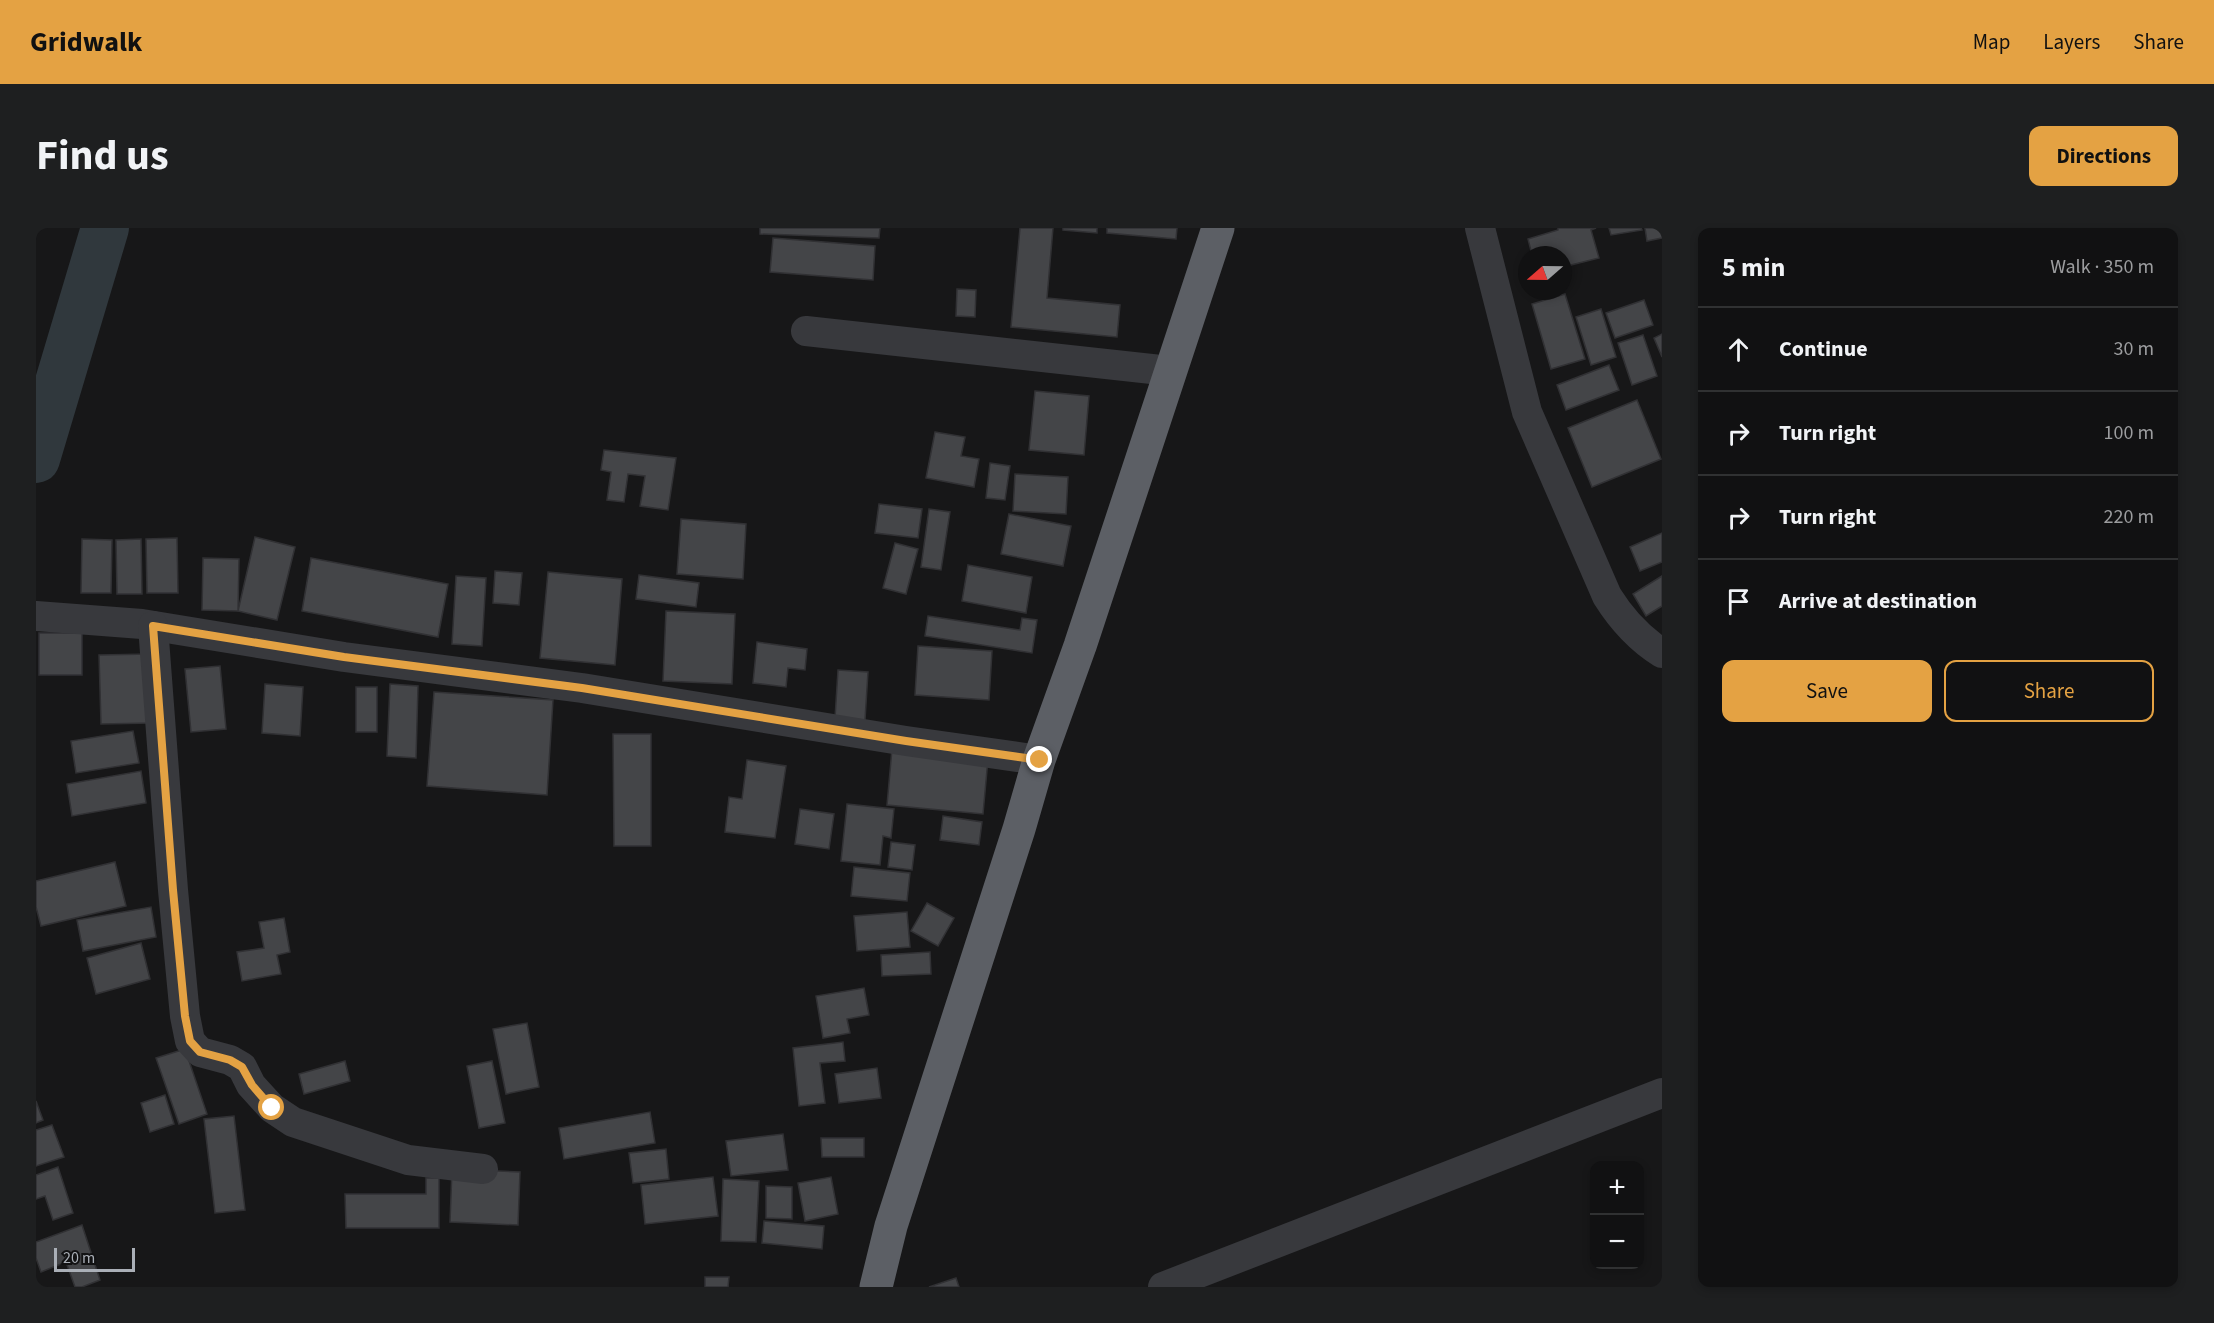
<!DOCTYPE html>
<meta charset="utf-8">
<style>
:root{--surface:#111112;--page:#1e1f20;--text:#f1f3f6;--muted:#9c9d9f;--line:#303132;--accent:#e4a243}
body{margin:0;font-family:"Source Sans 3",sans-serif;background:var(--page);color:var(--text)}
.controls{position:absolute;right:18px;bottom:18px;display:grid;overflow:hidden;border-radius:12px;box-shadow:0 3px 9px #0003}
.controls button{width:54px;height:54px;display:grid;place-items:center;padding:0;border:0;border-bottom:2px solid var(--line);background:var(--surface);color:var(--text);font:30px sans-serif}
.compass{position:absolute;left:1482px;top:18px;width:54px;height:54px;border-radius:50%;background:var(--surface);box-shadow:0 3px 9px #0003;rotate:250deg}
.scale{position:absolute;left:18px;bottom:15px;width:81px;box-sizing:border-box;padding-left:6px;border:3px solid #aaafb7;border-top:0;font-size:16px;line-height:21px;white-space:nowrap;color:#aaafb7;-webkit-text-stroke:4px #121213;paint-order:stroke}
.stop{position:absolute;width:18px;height:18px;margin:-14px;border:4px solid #e4a243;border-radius:50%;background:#fff}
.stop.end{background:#e4a243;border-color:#fff;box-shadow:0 2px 6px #0008}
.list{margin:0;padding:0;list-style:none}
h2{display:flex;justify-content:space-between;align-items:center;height:78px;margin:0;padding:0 24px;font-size:26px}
h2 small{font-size:20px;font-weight:400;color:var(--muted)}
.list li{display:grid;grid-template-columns:39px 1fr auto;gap:18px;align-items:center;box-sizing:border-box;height:84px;padding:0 24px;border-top:2px solid var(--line)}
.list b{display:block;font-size:22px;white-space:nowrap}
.list em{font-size:20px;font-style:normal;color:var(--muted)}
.actions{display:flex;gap:12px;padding:18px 24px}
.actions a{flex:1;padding:14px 0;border:2px solid var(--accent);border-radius:12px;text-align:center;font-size:21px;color:var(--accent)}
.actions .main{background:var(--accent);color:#111}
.icon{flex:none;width:33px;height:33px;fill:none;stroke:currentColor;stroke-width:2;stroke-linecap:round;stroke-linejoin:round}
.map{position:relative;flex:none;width:1626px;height:1059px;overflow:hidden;border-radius:12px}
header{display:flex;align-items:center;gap:36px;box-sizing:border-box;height:84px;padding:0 30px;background:var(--accent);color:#111}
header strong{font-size:28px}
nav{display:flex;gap:33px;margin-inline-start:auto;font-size:21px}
.intro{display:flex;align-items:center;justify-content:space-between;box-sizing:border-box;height:144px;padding:0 36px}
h1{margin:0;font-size:42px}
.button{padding:15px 27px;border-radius:12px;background:var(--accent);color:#111;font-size:21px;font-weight:700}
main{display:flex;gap:36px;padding:0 36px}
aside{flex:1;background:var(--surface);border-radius:12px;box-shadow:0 3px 9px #0003}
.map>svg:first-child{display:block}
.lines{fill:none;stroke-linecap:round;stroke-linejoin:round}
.river{stroke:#30383d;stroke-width:48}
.building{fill:#444548;stroke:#313134;stroke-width:1.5}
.minor{stroke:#38393d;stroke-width:30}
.trunk{stroke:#5c5f65;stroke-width:33}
.route{stroke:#e4a243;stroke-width:8}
</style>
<header>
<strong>Gridwalk</strong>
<nav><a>Map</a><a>Layers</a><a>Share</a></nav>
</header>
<div class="intro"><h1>Find us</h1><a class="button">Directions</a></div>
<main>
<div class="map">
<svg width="1626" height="1059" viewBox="0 0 1626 1059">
<rect width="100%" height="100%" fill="#171718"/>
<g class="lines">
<polyline class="river" points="0,231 69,0"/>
</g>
<g class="building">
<polygon points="724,0 844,0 843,10 724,6"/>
<polygon points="984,0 1017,0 1011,70 1084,77 1081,109 975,99"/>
<polygon points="1027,0 1061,0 1061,5 1027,2"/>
<polygon points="1071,0 1141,0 1140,11 1071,5"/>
<polygon points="1522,0 1560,0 1555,2 1563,30 1527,39 1527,27 1496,27 1492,11 1522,2"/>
<polygon points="1573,0 1605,0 1606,2 1575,7"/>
<polygon points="1609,0 1626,0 1626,10 1611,13"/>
<polygon points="737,10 839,18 837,52 734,44"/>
<polygon points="921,61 940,62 939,89 920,88"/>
<polygon points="1529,66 1549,131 1515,141 1496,76"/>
<polygon points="1608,72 1617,97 1579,110 1570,85"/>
<polygon points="1565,81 1580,129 1555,137 1540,89"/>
<polygon points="1626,106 1626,129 1618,110"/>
<polygon points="1607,107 1621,148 1596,157 1582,115"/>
<polygon points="1573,137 1583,162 1530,182 1521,157"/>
<polygon points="999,163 1053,168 1048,227 993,222"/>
<polygon points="1601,172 1625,231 1556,259 1532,200"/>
<polygon points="899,204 929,209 925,228 943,231 938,259 890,250"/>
<polygon points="568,222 640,230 632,282 604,278 609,248 592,246 588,274 571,272 575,244 565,242"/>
<polygon points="954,235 974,238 969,272 950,270"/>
<polygon points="979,246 1032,249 1030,286 977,283"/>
<polygon points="843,276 886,281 882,310 839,305"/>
<polygon points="893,281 914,284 905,342 885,339"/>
<polygon points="973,286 1035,298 1027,338 965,326"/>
<polygon points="645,291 710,296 707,351 641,346"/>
<polygon points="1626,305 1626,334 1604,343 1594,319"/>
<polygon points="219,309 259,319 241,392 202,383"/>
<polygon points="141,310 142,365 111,365 110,311"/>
<polygon points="46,311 76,312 75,365 45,365"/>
<polygon points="105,311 106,366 81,366 80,312"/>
<polygon points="859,315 882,321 870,366 847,360"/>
<polygon points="167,330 203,331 202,383 166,382"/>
<polygon points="275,330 412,356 402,409 266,383"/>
<polygon points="932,337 996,349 990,385 926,373"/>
<polygon points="459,343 486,345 483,377 457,375"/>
<polygon points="512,344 586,351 579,437 504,430"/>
<polygon points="603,347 663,355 660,379 600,371"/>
<polygon points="420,348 450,350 446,418 416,416"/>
<polygon points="1626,348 1626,378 1610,388 1597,366"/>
<polygon points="630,383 699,386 696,456 627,453"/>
<polygon points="892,388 984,402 986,390 1001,392 996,425 889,408"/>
<rect x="3" y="405" width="43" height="42"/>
<polygon points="721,414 771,421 769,442 752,440 750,459 717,455"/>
<polygon points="882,418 956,423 953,472 879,467"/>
<polygon points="114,426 116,495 65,496 63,427"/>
<polygon points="184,438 190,501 155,504 149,441"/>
<polygon points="802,442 832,444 829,492 799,490"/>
<polygon points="229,456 267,459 264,508 226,505"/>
<polygon points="354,456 382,458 380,530 351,528"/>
<rect x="320" y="459" width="21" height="45"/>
<polygon points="398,464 517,472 511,567 391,558"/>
<polygon points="97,503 103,535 40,545 35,513"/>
<polygon points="577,506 615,506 615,618 578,618"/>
<polygon points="856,521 952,531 947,586 851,577"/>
<polygon points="711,532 750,538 739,610 689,604 693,569 706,571"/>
<polygon points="105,543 110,575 36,588 31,556"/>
<polygon points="811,576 858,581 855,610 847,608 844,637 805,633"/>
<polygon points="764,581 798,586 793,621 759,616"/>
<polygon points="907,588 946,594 943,617 904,612"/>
<polygon points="855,614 879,617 876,642 852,639"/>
<polygon points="79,634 90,678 5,698 0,679 0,653"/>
<polygon points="818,639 874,645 871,673 815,668"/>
<polygon points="891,675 918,690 902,718 875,703"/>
<polygon points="115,679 120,709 47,723 41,692"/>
<polygon points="871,684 874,719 821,723 818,688"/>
<polygon points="248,690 254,724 241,727 245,746 206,753 201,724 228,720 223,694"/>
<polygon points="105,715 114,751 60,766 51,730"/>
<polygon points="894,724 895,746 846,748 845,727"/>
<polygon points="828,760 833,787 811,791 814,805 787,810 780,768"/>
<polygon points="491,795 503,859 470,866 457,801"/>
<polygon points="807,814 809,833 784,835 789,875 763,878 757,820"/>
<polygon points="149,821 171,886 143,896 120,830"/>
<polygon points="309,833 314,853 268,866 263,846"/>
<polygon points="456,833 469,895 443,900 431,838"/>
<polygon points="841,840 845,870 803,875 799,846"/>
<polygon points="129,867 138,896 114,904 105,875"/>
<polygon points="0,873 7,892 0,895"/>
<polygon points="614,884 619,915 528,931 523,900"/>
<polygon points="198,888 209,982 179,985 168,891"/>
<polygon points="16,897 28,929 0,938 0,902"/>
<polygon points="747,906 752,942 695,948 690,913"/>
<polygon points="785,910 828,910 828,929 786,929"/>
<polygon points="630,921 633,951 597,955 593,925"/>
<polygon points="22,939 37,985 17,992 9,968 0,971 0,947"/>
<polygon points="416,941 484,944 482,997 414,994"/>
<polygon points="677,949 682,988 609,996 605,957"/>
<polygon points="795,949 802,986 769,993 762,955"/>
<polygon points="390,950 403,950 403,1000 310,1000 309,966 390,966"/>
<polygon points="687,951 723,953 720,1014 685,1013"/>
<polygon points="730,958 756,959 756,991 730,990"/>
<polygon points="728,993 788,998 786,1021 726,1015"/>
<polygon points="46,997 64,1052 46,1059 39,1059 30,1034 5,1044 0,1030 0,1014"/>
<polygon points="669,1049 693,1049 692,1059 669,1059"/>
<polygon points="920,1050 923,1059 893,1059"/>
</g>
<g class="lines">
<g class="minor">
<path d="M1444,0L1491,184L1571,368C1586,392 1602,410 1626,425"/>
<polyline points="770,103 1134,143"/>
<polyline points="0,388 106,396 308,429 546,460 870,513 1003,532"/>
<polyline points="117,398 137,662 149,788 154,813 164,824 194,832 206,839 215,857 236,880 257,894 372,932 447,941"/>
<polyline points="1127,1059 1626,865"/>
</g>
<polyline class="trunk" points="840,1059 855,998 983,601 1003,532 1044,418 1182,0"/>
</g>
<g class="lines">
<polyline class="route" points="236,880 216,857 206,839 194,832 164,824 154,813 149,788 137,662 117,398 308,429 546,460 870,513 1004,532"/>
</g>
</svg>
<div class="controls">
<button>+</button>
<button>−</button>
</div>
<svg class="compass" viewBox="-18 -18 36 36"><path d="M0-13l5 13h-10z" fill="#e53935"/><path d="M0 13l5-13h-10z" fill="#9c9d9f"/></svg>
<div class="scale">20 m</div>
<div class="stop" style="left:236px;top:880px"></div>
<div class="stop end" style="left:1004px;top:532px"></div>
</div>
<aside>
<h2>5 min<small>Walk · 350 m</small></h2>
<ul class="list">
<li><svg class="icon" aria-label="ahead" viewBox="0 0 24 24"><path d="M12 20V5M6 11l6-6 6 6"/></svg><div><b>Continue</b></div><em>30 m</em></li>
<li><svg class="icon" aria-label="right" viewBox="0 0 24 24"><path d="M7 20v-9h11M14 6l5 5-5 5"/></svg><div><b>Turn right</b></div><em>100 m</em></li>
<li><svg class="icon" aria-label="right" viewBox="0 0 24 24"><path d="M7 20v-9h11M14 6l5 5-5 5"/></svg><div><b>Turn right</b></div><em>220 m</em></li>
<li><svg class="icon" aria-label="arrive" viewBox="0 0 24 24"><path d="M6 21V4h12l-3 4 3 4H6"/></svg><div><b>Arrive at destination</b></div></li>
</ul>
<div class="actions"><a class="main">Save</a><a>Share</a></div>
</aside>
</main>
